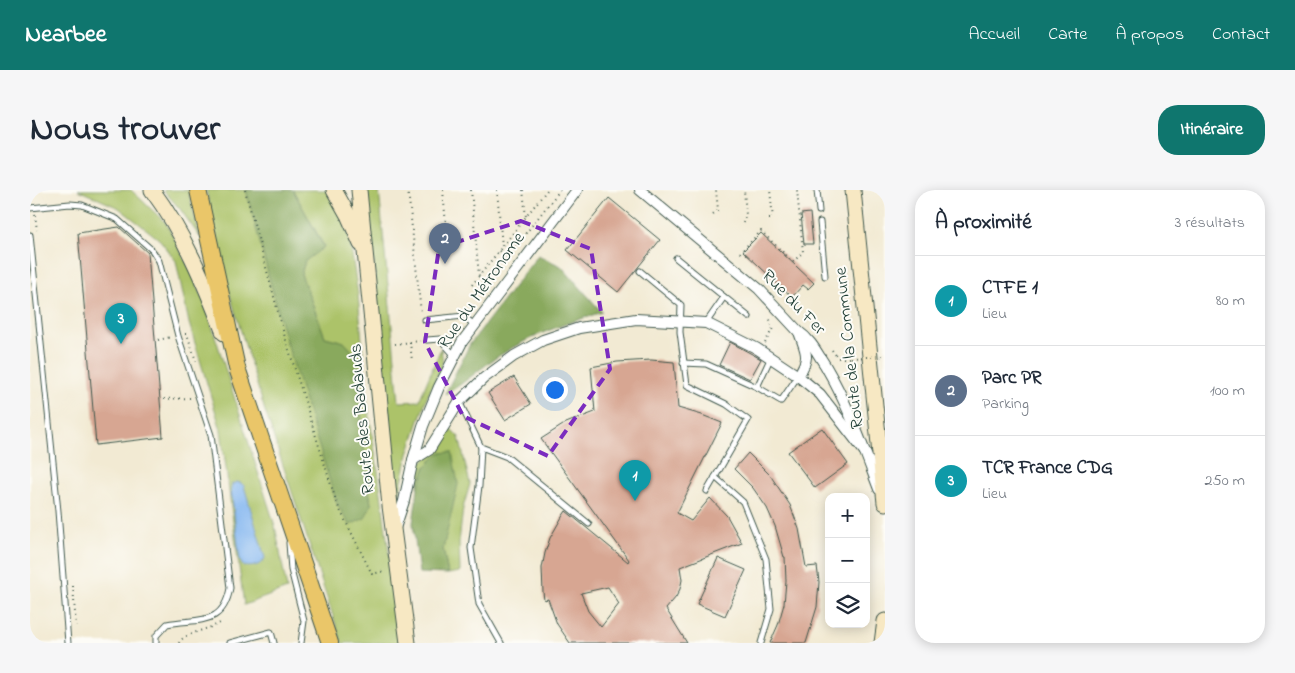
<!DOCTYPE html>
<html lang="fr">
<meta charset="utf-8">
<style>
:root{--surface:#fff;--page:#f6f6f7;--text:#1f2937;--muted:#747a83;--line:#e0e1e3;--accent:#0f766e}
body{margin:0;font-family:"Indie Flower",sans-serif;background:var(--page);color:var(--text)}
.controls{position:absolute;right:15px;bottom:15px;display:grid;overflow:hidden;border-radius:10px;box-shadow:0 2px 12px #0003}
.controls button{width:45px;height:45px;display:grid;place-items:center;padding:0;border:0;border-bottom:1px solid var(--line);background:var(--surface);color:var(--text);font:25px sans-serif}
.you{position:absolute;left:524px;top:199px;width:18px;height:18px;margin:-12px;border:4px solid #fff;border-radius:50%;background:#1a73e8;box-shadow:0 0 0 8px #1a73e833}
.badge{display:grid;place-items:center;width:32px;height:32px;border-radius:50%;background:var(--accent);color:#fff;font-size:16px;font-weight:700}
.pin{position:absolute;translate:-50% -41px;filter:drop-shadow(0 1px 2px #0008)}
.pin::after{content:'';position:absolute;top:26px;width:18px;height:15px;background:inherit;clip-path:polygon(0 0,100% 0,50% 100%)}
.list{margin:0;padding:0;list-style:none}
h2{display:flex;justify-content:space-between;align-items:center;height:65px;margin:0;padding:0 20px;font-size:21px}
h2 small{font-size:16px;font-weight:400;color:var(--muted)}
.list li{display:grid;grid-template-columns:32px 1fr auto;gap:15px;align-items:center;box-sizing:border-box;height:90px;padding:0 20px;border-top:1px solid var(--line)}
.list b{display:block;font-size:19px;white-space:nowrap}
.list p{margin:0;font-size:16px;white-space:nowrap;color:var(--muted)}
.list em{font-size:16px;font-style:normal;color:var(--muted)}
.icon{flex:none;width:28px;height:28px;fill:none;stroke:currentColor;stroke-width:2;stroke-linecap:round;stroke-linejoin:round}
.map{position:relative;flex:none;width:855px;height:453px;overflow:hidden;border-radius:20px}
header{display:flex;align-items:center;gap:30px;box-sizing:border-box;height:70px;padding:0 25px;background:var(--accent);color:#fff}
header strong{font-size:24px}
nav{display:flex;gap:28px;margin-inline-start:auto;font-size:18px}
.intro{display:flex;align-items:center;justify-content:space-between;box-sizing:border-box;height:120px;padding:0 30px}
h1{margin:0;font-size:35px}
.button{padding:12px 22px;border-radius:20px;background:var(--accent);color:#fff;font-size:18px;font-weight:700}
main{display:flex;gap:30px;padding:0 30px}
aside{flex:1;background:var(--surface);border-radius:20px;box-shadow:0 2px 12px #0003}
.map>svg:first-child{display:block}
.green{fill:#acc369;stroke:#66804e}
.forest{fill:#89a95d;stroke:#547348}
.water{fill:#83b6f0;stroke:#517a92}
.building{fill:#d7a692;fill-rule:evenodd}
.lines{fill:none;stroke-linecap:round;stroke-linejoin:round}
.lane-casing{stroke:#3f574c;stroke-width:7}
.street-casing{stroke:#3f574c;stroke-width:12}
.secondary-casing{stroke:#3f574c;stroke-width:17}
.primary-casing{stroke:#3f574c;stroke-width:18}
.path{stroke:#3f574c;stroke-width:2;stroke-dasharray:1 4;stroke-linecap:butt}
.lane{stroke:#fff;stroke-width:5}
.street{stroke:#fff;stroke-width:10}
.secondary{stroke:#f7e8c3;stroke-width:15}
.primary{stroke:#eac669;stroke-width:16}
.path-bridge{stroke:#3f574c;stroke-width:2;stroke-dasharray:1 4;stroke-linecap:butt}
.marked{fill:none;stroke:#7b2cbf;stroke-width:4;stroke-dasharray:10 6;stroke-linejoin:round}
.labels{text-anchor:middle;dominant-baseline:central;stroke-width:4;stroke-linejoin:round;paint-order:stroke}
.street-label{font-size:18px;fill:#1f3d34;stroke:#fdfcf7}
</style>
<header>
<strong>Nearbee</strong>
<nav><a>Accueil</a><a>Carte</a><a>À propos</a><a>Contact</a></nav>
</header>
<div class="intro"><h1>Nous trouver</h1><a class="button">Itinéraire</a></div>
<main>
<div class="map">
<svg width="855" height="453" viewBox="0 0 855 453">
<rect width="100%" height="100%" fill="#fdfcf7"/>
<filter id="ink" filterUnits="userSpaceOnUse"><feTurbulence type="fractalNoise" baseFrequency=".02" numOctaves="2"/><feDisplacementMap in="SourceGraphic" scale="10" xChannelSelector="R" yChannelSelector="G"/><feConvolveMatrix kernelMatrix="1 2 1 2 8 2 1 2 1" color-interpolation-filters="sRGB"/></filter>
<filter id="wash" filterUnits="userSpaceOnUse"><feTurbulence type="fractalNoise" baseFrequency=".0096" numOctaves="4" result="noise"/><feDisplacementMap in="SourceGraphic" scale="20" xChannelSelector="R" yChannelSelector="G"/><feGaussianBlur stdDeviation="1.12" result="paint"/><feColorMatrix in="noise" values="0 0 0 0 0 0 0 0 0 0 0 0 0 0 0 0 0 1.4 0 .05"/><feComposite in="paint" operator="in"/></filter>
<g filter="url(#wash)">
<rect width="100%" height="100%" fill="#f2ead3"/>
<g class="green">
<polygon points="48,0 101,0 136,33 163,85 174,111 245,336 257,399 214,415 191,240 159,133 146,71 130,50 89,18"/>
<polygon points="133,0 158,0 170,47 150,19"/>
<polygon points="176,0 218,0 341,315 333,251 314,152 295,147 271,84 275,71 294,56 263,0 297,0 314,29 320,52 328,104 337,211 348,281 371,453 312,453 235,221 198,98"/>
<polygon points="337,0 349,0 369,212 389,211 411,158 413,173 396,210 378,264 367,314"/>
<polygon points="420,238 429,247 440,294 433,318 429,352 430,382 418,384 413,359 417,336 409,263 396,276 388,298 388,274 401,265"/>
</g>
<g class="forest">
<polygon points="216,0 263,0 294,57 275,71 271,84 295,147 314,152 328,167 333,251 341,315 335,328 320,335 307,314 254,144"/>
<path d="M508,65L531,76L572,122C538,133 503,144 472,164C452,176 436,193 415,204L440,154Z"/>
<polygon points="422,262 428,294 413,359 418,384 389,383 383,333 388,298 396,276 409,263"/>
</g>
<path class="water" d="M207,292L211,293L214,296L235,368C231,376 221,378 213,376L210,371L201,300L202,294Z"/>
<g id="blocks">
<g class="building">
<polygon points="579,8 630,50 588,102 537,60"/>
<polygon points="780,23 783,54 774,54 771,24"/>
<polygon points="89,37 118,63 133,247 66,255 48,43"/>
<polygon points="731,43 784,93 778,99 773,95 762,107 713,61"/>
<polygon points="700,152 731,169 720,189 689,175"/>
<path d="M621,170L644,172L648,218L672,225L692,233L647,323L661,331L680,308L697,326L712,353L650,377L652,390L650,399L646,407L636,419L657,453H540L527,434L518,409L514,410L513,402L512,378L515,363L520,348L532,327L536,321L598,372L599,370L511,249L536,233L565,222L561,177L587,172ZM578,397L589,414L571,437L558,421L551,403Z"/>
<polygon points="484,187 501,214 475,230 458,203"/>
<polygon points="792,238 818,274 785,298 758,262"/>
<polygon points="718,263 740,285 760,315 769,339 776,377 787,376 789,392 787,417 776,453 740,453 748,435 754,414 756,391 755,367 754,367 745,336 737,318 723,298 704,279"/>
<polygon points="688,368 716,380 695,426 667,414"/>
</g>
</g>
</g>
<g filter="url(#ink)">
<use href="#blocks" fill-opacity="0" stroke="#3f574c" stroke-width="1"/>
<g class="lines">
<g class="lane-casing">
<g id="lane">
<polyline points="787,0 789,21"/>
<path d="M0,18L40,14L52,15L87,29L122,60L129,71L148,146L181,245L200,398C193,437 168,428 137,434L126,446V453"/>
<polyline points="790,32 795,86"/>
<polyline points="0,45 28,321 38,453"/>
<polyline points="646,68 719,127"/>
<polyline points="610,81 651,115 650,142 657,195 696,214 718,230 677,301"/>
<polyline points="395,130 434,126 444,135"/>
<polyline points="676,133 694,107"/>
<polyline points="397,150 410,149 425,166"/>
<polyline points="653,173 676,174 727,197 751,211 768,186"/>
<polyline points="727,197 741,167"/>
<polyline points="430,213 451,257 449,296 441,358 449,414 471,453"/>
<polyline points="451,257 477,267 559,334"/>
<polyline points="685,287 713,312 736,369 741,419 731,453"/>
<polyline points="259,353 261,380 274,431 271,453"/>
<polyline points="200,453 241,442 244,453"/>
</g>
</g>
<g class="street-casing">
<g id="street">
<path d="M610,0L729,99L769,142C781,150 787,163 795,175C818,214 833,257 849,299"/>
<path d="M768,186C781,166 776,163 769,142"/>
<polyline points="383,270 399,260 429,212 454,188 484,166 513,150 549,138 606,129 676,133 726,158 768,186 790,204 835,262"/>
<polyline points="365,338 374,311 383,270 393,236 409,197 432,152 547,0"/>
</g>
</g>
<g class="secondary-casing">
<g id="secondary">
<path d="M122,0C154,43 175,94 194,143"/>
<polyline points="304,0 318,25 331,54"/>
<polyline points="329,0 360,316 378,453"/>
<polyline points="823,0 855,313"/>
<polyline points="852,453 855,431"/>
</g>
</g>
<g class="primary-casing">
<polyline id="primary" points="168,0 207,178 300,453"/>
</g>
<g class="path">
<polyline points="215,0 254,144 307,314 342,384 356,381"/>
<polyline points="378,0 391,123"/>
<polyline points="413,0 418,58"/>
<polyline points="441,0 449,86"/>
<polyline points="467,0 472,56"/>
<polyline points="493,0 496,27"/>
<polyline points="683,24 688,20 686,0"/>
<polyline points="5,25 7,40"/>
<polyline points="739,29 743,29 740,0"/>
<polyline points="713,33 716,25 714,0"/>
<polyline points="469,61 477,67 530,0"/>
<polyline points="710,63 731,41 763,72 773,62 767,0"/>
<polyline points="442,95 517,0"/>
<polyline points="155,144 157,144 166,171"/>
<polyline points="128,150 141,147"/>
<polyline points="380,152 382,171"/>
<polyline points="735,153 743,138 739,127"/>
<polyline points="365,154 390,151"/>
<polyline points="802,160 808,168 821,168"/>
<polyline points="134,209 160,208"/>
<polyline points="43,396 46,436"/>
<path d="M149,453C152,444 180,439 190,433"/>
</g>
<use href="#lane" class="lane"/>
<use href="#street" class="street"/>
<use href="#secondary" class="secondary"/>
<use href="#primary" class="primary"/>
<polyline class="path-bridge" points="821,168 855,166"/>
</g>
</g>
<path class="marked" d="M491,31L561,59L580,179L518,266L433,226L395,152L409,58Z"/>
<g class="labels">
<g class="street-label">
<text transform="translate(452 101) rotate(-55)">Rue du Métronome</text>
<text transform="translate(763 113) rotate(46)">Rue du Fer</text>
<text transform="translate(820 158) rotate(-96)">Route de la Commune</text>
<text transform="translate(333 229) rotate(-95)">Route des Badauds</text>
</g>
</g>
</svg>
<div class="controls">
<button>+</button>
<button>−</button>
<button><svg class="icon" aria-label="layers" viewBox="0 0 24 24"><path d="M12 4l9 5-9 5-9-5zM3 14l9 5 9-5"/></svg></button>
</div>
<div class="you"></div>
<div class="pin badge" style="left:605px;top:311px;background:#0f9aa8">1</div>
<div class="pin badge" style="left:415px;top:74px;background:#5c6f8a">2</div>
<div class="pin badge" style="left:91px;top:154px;background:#0f9aa8">3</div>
</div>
<aside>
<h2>À proximité<small>3 résultats</small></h2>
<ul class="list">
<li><span class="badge" style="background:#0f9aa8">1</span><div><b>CTFE 1</b><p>Lieu</p></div><em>80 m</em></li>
<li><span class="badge" style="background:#5c6f8a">2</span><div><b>Parc PR</b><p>Parking</p></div><em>100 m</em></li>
<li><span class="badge" style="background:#0f9aa8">3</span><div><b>TCR France CDG</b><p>Lieu</p></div><em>250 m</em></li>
</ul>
</aside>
</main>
